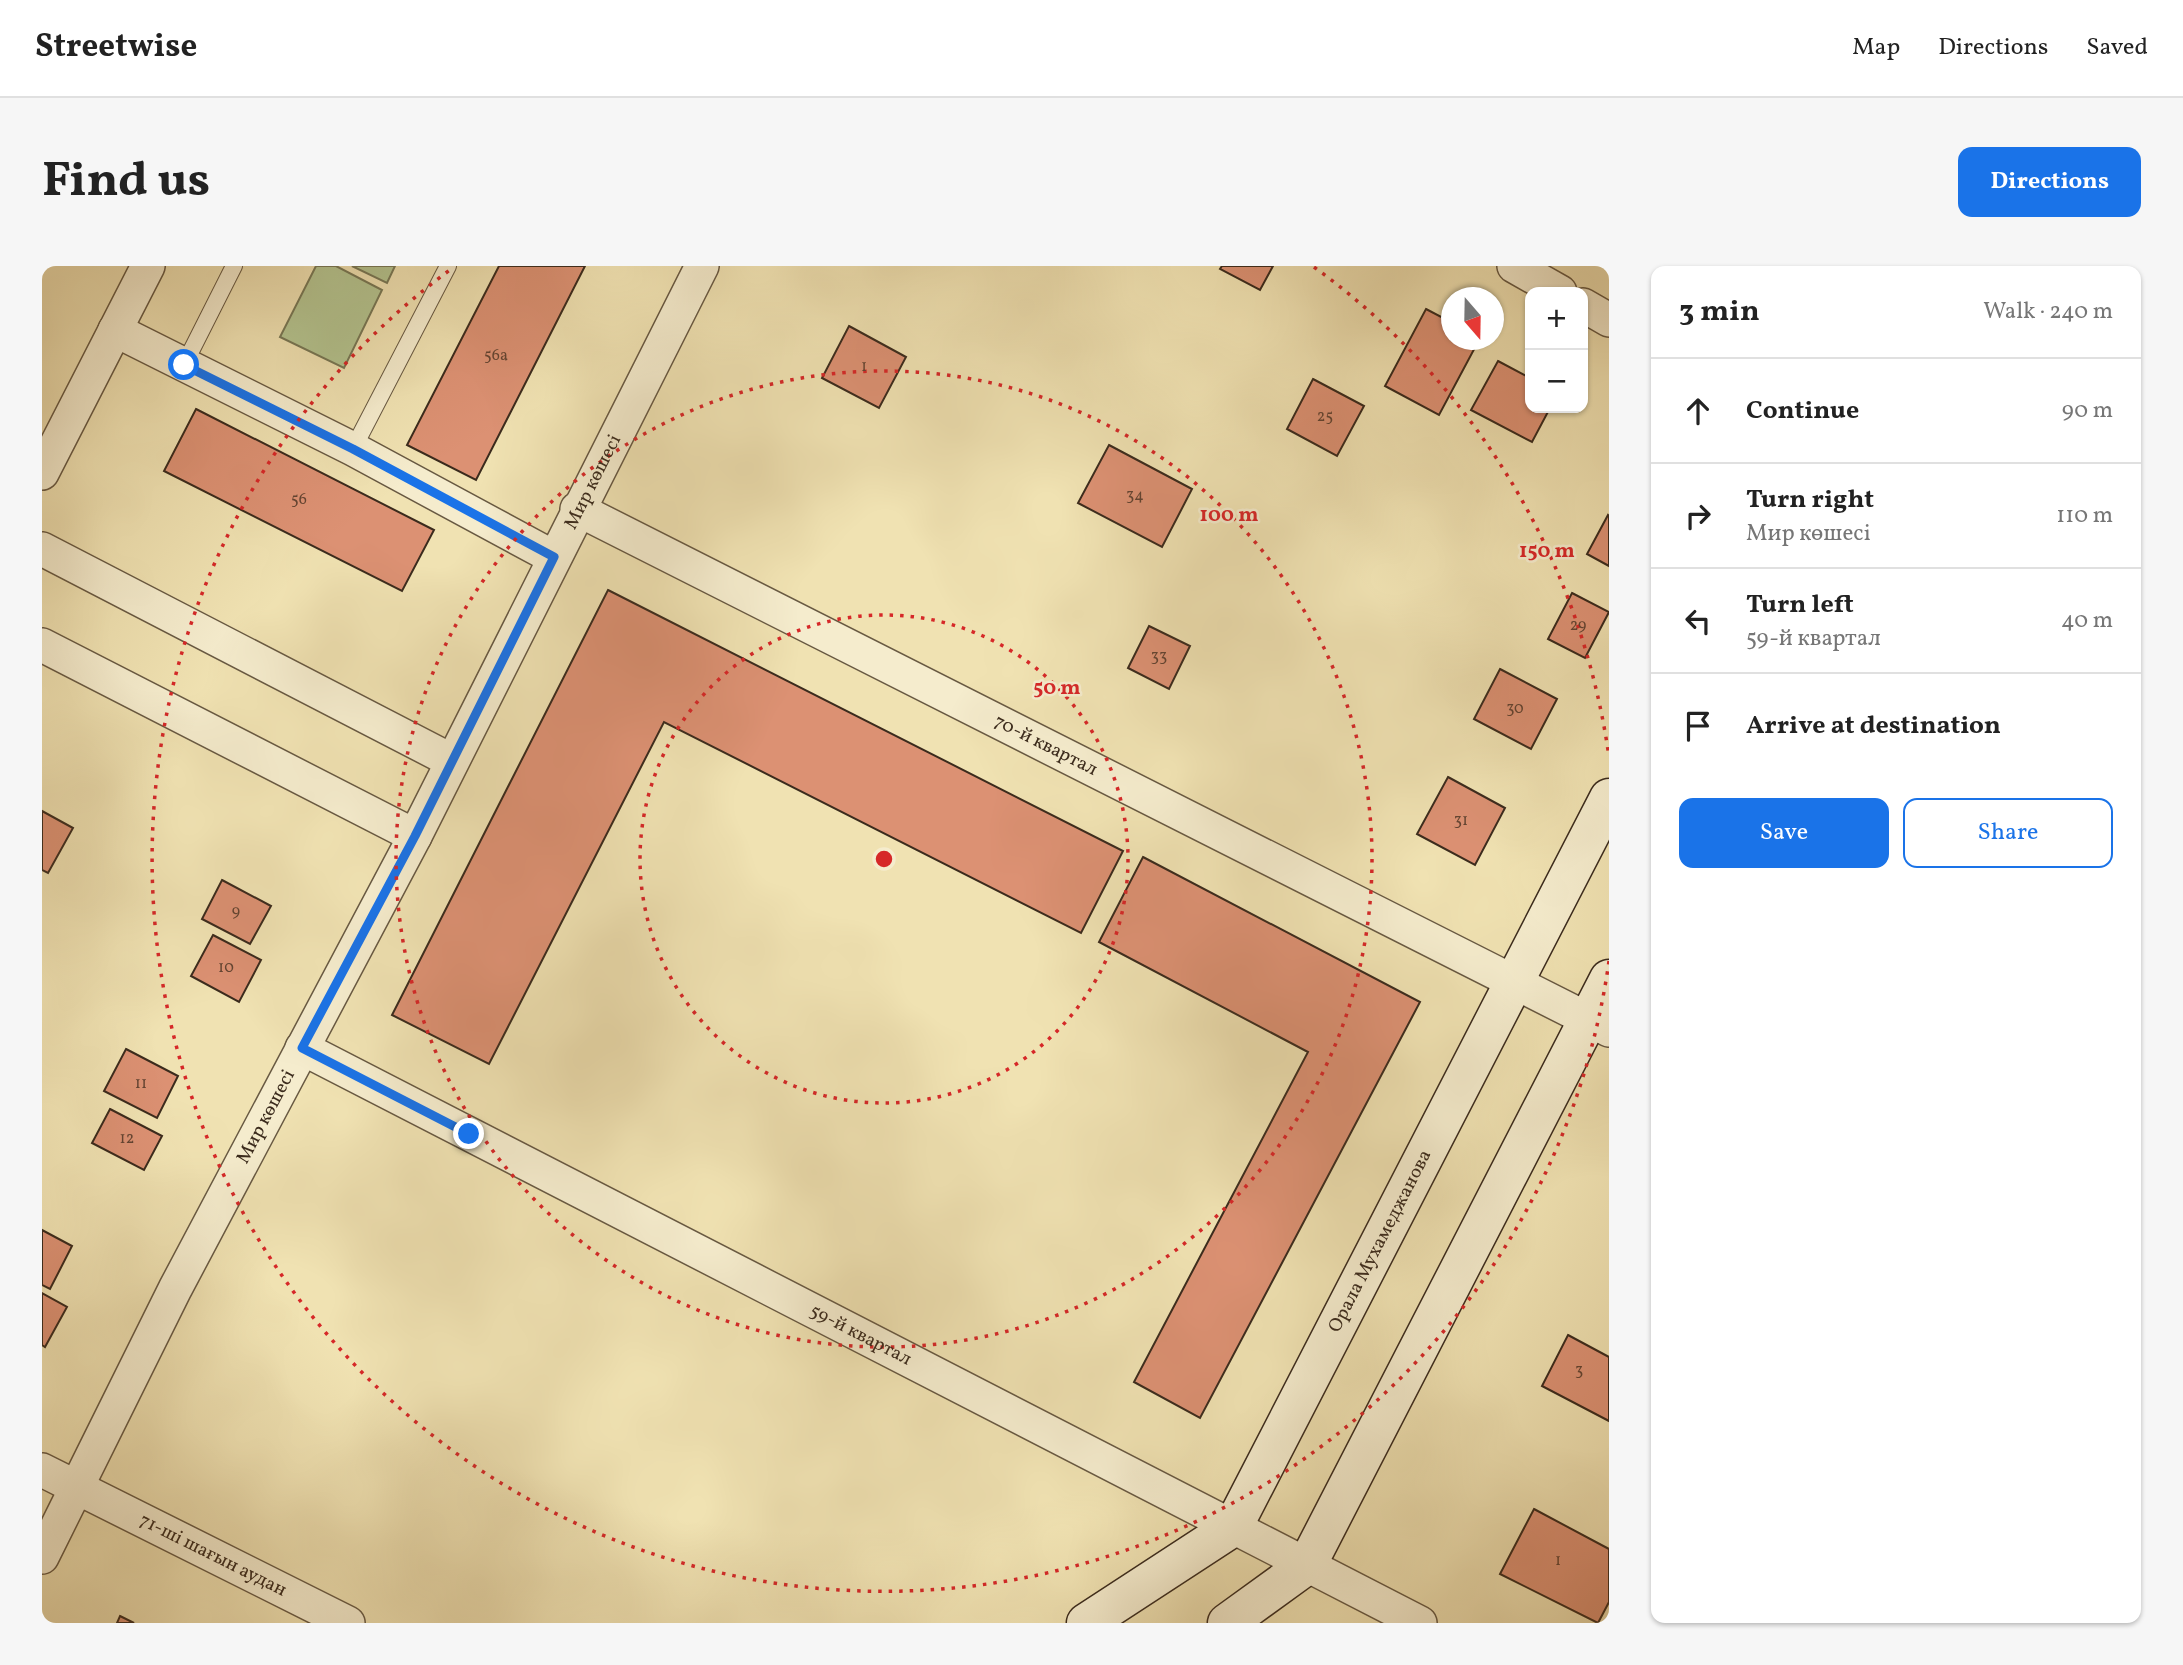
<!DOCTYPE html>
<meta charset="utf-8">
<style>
:root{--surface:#fff;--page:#f6f6f6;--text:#222;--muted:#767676;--line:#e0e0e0;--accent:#1a73e8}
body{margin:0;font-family:Vollkorn,serif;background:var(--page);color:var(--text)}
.controls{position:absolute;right:21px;top:21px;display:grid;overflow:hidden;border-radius:14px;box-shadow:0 2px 5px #0004}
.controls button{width:63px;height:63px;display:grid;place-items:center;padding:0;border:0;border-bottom:2px solid var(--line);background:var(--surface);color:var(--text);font:35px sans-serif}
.compass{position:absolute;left:1399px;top:21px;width:63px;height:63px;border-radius:50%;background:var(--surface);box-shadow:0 2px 5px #0004;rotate:160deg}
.stop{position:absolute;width:21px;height:21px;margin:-16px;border:5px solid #1a73e8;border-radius:50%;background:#fff}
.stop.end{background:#1a73e8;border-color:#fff;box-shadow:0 2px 7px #0008}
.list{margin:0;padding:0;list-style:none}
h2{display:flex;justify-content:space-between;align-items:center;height:91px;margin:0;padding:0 28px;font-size:30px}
h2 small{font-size:23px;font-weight:400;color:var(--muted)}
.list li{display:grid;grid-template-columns:46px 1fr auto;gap:21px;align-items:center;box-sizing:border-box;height:105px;padding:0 28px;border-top:2px solid var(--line)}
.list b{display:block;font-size:26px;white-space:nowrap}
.list p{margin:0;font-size:23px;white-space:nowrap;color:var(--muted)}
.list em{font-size:23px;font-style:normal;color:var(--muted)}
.actions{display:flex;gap:14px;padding:21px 28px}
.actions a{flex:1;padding:16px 0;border:2px solid var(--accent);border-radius:14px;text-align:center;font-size:24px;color:var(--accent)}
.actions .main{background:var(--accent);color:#fff}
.icon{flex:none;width:38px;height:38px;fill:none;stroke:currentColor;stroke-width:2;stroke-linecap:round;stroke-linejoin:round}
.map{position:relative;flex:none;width:1567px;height:1357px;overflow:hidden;border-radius:14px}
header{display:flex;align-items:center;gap:42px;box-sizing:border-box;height:98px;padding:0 35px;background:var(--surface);border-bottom:2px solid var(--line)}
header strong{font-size:33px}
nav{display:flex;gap:38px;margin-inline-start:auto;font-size:24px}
.intro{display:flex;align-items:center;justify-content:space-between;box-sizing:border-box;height:168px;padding:0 42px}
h1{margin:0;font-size:49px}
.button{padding:18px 32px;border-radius:14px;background:var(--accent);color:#fff;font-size:24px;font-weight:700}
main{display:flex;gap:42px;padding:0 42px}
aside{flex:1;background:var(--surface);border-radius:14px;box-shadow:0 2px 5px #0004}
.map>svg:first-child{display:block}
.green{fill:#b4c490;stroke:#787856;stroke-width:2}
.building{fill:#dc9173;stroke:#3b2b1d;stroke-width:2}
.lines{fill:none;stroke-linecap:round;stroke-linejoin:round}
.lane-casing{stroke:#685942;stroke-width:18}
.street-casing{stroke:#685942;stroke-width:36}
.secondary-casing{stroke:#3b2b1d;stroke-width:41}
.lane{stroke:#f5eccd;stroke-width:16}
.street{stroke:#f5eccd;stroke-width:33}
.secondary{stroke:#f5eccd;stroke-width:38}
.route{stroke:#1a73e8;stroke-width:9}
.ring{fill:none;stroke:#d62828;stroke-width:3.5;stroke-dasharray:3.5 7}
.labels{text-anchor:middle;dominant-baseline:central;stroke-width:5;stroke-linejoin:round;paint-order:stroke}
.number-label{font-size:16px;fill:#634432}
.street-label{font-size:19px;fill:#3b2b1d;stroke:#f5eccd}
.centre{fill:#d62828;stroke:#f5eccd;stroke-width:3.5}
.ring-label{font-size:21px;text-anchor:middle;font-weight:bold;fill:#d62828;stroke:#f5eccd;stroke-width:5;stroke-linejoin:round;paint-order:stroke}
</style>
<header>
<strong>Streetwise</strong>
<nav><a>Map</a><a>Directions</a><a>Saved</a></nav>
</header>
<div class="intro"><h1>Find us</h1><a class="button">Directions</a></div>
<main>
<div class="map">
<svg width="1567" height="1357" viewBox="0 0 1567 1357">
<rect width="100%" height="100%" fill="#f0e2b2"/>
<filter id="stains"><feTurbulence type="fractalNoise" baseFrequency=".00286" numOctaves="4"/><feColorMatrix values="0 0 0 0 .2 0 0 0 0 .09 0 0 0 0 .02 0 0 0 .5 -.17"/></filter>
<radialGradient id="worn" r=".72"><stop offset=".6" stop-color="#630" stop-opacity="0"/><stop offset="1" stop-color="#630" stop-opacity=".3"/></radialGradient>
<g class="green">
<polygon points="274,0 294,0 340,24 302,102 238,71"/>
<polygon points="310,0 353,0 345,17"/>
</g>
<g class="building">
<polygon points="457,0 543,0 434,214 365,179"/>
<polygon points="1180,0 1231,0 1218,24 1178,3"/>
<polygon points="1384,43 1409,56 1409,74 1437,74 1397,149 1343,120"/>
<polygon points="807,60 864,91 837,142 780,112"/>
<polygon points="1456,95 1488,112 1488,142 1508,142 1490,176 1429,144"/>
<polygon points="1271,113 1322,140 1295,190 1245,163"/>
<polygon points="154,143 392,264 360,325 122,205"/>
<polygon points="1067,179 1150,223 1120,281 1036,237"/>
<polygon points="1566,249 1567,250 1567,300 1545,288"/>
<polygon points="566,324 1081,585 1039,667 622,456 447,798 350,749"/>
<polygon points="1530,327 1567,346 1543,392 1506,373"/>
<polygon points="1107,360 1148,380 1127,423 1086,402"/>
<polygon points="1458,403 1515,433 1489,483 1432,453"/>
<polygon points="1406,511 1463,542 1433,599 1375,568"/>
<polygon points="0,545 31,562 6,607 0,604"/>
<polygon points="1101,591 1378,736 1158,1152 1092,1116 1266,786 1057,676"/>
<polygon points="180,614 229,640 208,678 160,653"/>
<polygon points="171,669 219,694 197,736 149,710"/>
<polygon points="84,783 136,810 115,852 62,825"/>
<polygon points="68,843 120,870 102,904 50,877"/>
<polygon points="0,964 30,980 8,1023 0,1019"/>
<polygon points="0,1027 25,1041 3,1081 0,1079"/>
<polygon points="1526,1069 1567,1091 1567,1155 1500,1120"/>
<polygon points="1492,1243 1567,1283 1567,1336 1556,1357 1458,1308"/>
<polygon points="78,1350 92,1357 75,1357"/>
</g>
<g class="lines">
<g class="lane-casing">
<g id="lane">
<polyline points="142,99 192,0"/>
<polyline points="311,183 406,0"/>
</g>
</g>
<g class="street-casing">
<g id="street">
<polyline points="1472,0 1518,26"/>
<polyline points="1541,39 1567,54"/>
<polyline points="73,64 311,183 511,291"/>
<polyline points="0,207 106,0"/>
<path id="s1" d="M535,243L1567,764"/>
<polyline points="0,283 410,495"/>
<polyline points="0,379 373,570"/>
<path id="s2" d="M260,782L1378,1357"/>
<path id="s3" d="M0,1204L306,1357"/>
<path id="s4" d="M0,1291L133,1023L373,570L660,0"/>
</g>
</g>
<g class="secondary-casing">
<g id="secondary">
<path id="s5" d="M1044,1357L1191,1261L1567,532"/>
<polyline points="1185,1357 1265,1299 1567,713"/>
</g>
</g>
<use href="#lane" class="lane"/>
<use href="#street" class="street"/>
<use href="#secondary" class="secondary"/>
</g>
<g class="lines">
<polyline class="route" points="142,99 311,183 512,291 373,570 260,782 427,868"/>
</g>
<g class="ring">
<circle cx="842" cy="593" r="244"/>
<circle cx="842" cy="593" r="488"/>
<path d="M1567 695A732 732 0 1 1 412 1M1272 1A732 732 0 0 1 1567 491"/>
</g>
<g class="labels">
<g class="number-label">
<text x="454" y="90">56а</text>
<text x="822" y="101">1</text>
<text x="1283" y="151">25</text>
<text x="1093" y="230">34</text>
<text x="257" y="234">56</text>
<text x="1536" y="360">29</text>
<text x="1117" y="391">33</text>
<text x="1473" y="443">30</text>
<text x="1419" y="555">31</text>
<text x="194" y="646">9</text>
<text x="184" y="702">10</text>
<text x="99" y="818">11</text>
<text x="85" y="873">12</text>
<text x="1537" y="1105">3</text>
<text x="1516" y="1295">1</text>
</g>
<g class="street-label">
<text stroke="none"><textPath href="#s4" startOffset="1208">Мир көшесі</textPath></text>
<text stroke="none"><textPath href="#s1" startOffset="525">70-й квартал</textPath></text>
<text stroke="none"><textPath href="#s4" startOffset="494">Мир көшесі</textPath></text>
<text stroke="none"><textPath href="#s5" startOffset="497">Орала Мухамеджанова</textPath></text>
<text stroke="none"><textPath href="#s2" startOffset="628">59-й квартал</textPath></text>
<text stroke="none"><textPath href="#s3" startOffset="191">71-ші шағын аудан</textPath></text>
</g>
</g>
<circle cx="842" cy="593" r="10" class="centre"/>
<g class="ring-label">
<text x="1187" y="255">100 m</text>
<text x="1505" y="291">150 m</text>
<text x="1015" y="428">50 m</text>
</g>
<rect width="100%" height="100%" filter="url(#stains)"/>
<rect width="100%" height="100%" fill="url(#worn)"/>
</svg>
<div class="controls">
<button>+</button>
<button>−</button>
</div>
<svg class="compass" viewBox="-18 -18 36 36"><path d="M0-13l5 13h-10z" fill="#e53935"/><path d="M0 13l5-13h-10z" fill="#767676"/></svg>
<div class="stop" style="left:142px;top:99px"></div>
<div class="stop end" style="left:427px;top:868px"></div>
</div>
<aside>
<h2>3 min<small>Walk · 240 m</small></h2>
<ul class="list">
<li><svg class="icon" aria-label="ahead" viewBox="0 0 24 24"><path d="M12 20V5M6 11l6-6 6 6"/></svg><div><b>Continue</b></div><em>90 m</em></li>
<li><svg class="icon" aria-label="right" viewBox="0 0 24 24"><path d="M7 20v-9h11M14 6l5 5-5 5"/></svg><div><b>Turn right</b><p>Мир көшесі</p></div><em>110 m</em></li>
<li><svg class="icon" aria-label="left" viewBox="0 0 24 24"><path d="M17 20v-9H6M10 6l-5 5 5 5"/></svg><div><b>Turn left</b><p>59-й квартал</p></div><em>40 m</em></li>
<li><svg class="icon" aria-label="arrive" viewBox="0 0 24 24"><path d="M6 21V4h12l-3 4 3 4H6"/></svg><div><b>Arrive at destination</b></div></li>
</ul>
<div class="actions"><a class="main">Save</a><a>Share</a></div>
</aside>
</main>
